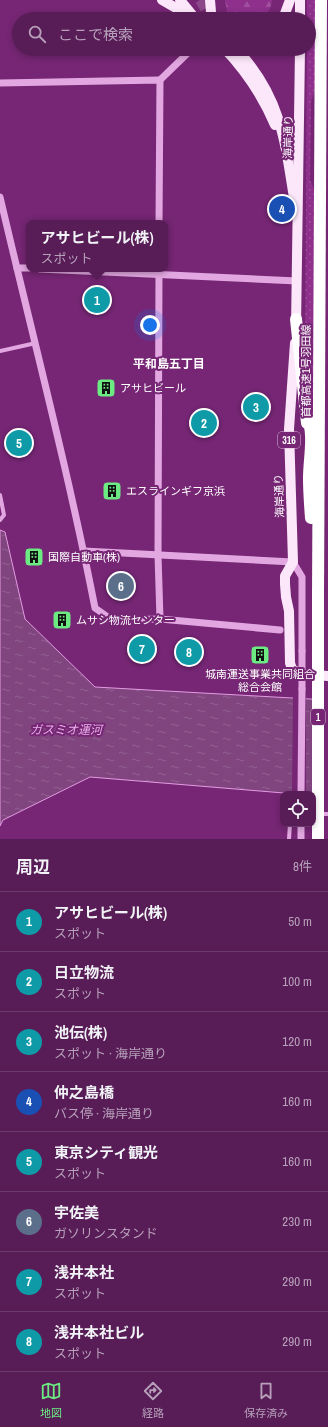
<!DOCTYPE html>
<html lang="ja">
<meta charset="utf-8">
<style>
:root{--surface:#581c57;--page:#5e255d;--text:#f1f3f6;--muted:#b7a1ba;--line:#6d3a6d;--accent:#6ceb83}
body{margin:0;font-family:"Archivo Narrow","Noto Sans JP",sans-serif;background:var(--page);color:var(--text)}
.controls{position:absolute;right:12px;bottom:12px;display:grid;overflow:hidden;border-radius:8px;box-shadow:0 2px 6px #0003}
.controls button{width:36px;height:36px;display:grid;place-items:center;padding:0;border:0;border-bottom:1px solid var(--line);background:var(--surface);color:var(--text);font:20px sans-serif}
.you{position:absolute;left:150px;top:325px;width:14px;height:14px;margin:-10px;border:3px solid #fff;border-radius:50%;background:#1a73e8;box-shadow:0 0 0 6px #1a73e833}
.badge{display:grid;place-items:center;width:26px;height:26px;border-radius:50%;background:var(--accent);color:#fff;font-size:13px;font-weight:700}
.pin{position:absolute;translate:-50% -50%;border:2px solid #fff;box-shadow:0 1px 4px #0006}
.popup{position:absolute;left:26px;top:220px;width:142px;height:52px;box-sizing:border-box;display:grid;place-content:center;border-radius:8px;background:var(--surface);filter:drop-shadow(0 1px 3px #0005);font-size:13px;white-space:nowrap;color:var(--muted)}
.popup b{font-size:15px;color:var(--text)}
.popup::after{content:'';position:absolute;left:50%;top:100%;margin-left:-8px;border:8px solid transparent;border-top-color:var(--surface)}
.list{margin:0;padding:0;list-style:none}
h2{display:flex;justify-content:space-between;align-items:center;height:52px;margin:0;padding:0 16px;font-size:17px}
h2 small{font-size:13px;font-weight:400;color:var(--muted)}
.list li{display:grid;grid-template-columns:26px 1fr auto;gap:12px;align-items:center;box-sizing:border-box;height:60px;padding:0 16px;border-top:1px solid var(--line)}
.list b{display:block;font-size:15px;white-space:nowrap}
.list p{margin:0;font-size:13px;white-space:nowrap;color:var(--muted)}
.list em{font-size:13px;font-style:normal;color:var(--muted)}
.icon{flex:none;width:22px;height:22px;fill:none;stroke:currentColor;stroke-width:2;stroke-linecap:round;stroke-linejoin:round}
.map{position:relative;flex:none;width:328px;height:839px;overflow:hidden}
.search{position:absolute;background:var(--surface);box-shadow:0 2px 6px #0003;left:12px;right:12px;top:12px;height:44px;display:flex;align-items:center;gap:10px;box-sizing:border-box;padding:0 14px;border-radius:22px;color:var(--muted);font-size:15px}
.sheet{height:532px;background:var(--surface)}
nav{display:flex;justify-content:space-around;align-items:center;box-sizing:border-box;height:56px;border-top:1px solid var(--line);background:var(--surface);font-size:11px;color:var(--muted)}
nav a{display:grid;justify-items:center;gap:2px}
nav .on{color:var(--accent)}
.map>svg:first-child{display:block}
.green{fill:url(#green-dots)}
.forest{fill:url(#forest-firs)}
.water{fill:url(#water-ripples);stroke:#e39be2}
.pier{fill:#762674}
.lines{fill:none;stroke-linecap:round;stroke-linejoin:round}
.primary-tunnel{stroke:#8b4789;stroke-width:10;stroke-dasharray:10 5;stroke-linecap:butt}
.minor{stroke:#e2a7e1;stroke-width:4}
.tertiary{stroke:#e2a7e1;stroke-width:7}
.primary{stroke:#fce6fa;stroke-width:10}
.motorway{stroke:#fff;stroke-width:12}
.tertiary-bridge{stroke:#e2a7e1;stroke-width:7}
.motorway-bridge{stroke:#fff;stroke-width:12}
.labels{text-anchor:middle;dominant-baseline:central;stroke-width:4;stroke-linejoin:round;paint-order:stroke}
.shield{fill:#762674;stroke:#d6bed5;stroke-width:1}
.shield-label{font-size:10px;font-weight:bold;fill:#fff}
.street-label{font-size:11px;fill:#fff;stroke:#762674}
.poi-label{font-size:11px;fill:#fff;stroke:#762674;text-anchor:start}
.neighbourhood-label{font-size:12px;font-weight:bold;fill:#fff;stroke:#762674}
.water-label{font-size:12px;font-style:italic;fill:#eab2ea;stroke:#762674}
</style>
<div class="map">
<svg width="328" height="839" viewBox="0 0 328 839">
<defs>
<pattern id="green-dots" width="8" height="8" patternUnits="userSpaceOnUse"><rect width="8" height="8" fill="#8e308c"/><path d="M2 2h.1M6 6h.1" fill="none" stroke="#9f4f9d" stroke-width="1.8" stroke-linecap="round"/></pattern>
<pattern id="forest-firs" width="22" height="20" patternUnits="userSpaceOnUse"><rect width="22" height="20" fill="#8e308c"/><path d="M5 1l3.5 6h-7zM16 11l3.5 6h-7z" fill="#9f4f9d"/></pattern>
<pattern id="water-ripples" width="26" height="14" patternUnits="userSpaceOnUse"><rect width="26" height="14" fill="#80457f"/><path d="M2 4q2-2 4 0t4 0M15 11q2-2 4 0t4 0" fill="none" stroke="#936192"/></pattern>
</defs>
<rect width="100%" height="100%" fill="#762674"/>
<polygon class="green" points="307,0 316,0 316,89 311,101 310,180 315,191 314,482 311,482 313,412 305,361 307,49 309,49 309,19 307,19"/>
<path class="forest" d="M225,0H272V1C268,24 253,19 234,19L227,11Z"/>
<polygon class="water" points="0,530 5,532 25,619 95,687 328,700 313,794 296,794 90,777 3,820 0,826"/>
<g class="pier">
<polygon points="293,696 306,696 306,794 292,794"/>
<polygon points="313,697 328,698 328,799 313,797"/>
</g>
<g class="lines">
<polyline class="primary-tunnel" points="200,0 211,19"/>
<g class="minor">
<polyline points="0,351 36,343"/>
<polyline points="0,495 4,515 0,520"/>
<polyline points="319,814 328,814"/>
<polyline points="289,839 290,824"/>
</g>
<g class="tertiary">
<polyline points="160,80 192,49"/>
<polyline points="0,83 160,80 159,223"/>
<path d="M0,197C32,334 68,470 95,608L112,620L160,619L280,630"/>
<polyline points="17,268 29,268"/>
<polyline points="40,269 297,281"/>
<polyline points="159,269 158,555 160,619"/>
<polyline points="84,551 293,562 302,577 302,651"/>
<polyline points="301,794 302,689"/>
<polyline points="301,839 301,824"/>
</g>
<g class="primary">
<polyline points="162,0 195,19"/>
<polyline points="180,0 193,16"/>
<polyline points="210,0 211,12 213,19"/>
<polyline points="300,0 300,19"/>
<polyline points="283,19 290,0"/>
<path d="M225,49C246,71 263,97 275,125"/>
<path d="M241,54C281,100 285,141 294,198"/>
<polyline points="296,327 300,49"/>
<polyline points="295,343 289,429 293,562 285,576 285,584 286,597 289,611 290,663 292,669 300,674 328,676"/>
</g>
<g class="motorway">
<polyline points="296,319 307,423"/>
<path d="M307,416C315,435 309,458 309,478C309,491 310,505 311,518"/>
<polyline points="318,595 321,0"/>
</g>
<polyline class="tertiary-bridge" points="302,689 302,651"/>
<polyline class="motorway-bridge" points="318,595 318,839"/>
</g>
<defs>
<g id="building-square" transform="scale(1)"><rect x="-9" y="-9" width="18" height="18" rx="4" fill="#6ceb83" stroke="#762674"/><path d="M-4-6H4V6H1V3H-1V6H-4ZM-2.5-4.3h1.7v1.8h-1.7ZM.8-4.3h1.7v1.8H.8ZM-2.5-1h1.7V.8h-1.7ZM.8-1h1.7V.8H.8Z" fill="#111"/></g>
</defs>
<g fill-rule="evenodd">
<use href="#building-square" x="106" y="388"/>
<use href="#building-square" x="112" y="491"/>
<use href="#building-square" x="34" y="557"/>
<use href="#building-square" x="62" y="620"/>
<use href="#building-square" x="260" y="655"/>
</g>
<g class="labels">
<g class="shield">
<rect x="278" y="432" width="22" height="16" rx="3"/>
<rect x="311" y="709" width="14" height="16" rx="3"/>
</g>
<g class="shield-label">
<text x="289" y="440">316</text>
<text x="318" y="717">1</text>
</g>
<g class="street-label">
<text transform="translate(288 137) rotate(-89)">海岸通り</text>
<text transform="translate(306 371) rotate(-90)">首都高速1号羽田線</text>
<text transform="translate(279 496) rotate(-92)">海岸通り</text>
</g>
<g class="poi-label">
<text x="120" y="388">アサヒビール</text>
<text x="126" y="491">エスラインギフ京浜</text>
<text x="48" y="557">国際自動車(株)</text>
<text x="76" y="620">ムサシ物流センター</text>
<text x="260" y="674" text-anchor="middle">城南運送事業共同組合<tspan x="260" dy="13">総合会館</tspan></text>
</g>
<g class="neighbourhood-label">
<text x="169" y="364">平和島五丁目</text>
</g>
<g class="water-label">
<text x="66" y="730">ガスミオ運河</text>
</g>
</g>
</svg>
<div class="controls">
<button><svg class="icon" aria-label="locate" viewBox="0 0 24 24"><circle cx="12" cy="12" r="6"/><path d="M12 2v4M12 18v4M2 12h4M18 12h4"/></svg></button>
</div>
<div class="you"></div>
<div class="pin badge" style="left:97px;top:300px;background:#0f9aa8">1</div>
<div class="popup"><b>アサヒビール(株)</b>スポット</div>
<div class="pin badge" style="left:204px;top:423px;background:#0f9aa8">2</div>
<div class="pin badge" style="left:256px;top:407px;background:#0f9aa8">3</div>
<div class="pin badge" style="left:282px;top:209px;background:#1a4fb4">4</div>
<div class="pin badge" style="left:19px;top:443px;background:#0f9aa8">5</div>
<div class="pin badge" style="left:121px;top:586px;background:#5c6f8a">6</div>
<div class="pin badge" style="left:142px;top:649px;background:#0f9aa8">7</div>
<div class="pin badge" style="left:189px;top:652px;background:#0f9aa8">8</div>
<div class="search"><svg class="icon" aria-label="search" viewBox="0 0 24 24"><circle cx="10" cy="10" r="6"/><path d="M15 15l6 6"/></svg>ここで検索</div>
</div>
<section class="sheet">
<h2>周辺<small>8件</small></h2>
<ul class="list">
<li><span class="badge" style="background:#0f9aa8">1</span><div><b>アサヒビール(株)</b><p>スポット</p></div><em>50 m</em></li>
<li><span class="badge" style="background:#0f9aa8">2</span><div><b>日立物流</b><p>スポット</p></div><em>100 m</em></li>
<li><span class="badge" style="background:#0f9aa8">3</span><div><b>池伝(株)</b><p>スポット · 海岸通り</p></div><em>120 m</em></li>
<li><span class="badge" style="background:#1a4fb4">4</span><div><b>仲之島橋</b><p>バス停 · 海岸通り</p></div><em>160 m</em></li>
<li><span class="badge" style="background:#0f9aa8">5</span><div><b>東京シティ観光</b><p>スポット</p></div><em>160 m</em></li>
<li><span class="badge" style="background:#5c6f8a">6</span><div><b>宇佐美</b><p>ガソリンスタンド</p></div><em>230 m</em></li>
<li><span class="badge" style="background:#0f9aa8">7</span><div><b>浅井本社</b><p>スポット</p></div><em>290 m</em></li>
<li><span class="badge" style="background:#0f9aa8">8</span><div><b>浅井本社ビル</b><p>スポット</p></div><em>290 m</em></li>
</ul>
</section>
<nav>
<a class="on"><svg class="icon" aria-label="map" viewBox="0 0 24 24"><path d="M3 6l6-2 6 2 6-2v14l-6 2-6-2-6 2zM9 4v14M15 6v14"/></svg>地図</a>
<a><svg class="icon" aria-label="directions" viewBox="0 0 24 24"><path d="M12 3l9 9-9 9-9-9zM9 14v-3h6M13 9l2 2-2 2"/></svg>経路</a>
<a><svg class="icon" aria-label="saved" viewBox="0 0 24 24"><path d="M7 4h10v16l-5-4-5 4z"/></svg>保存済み</a>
</nav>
